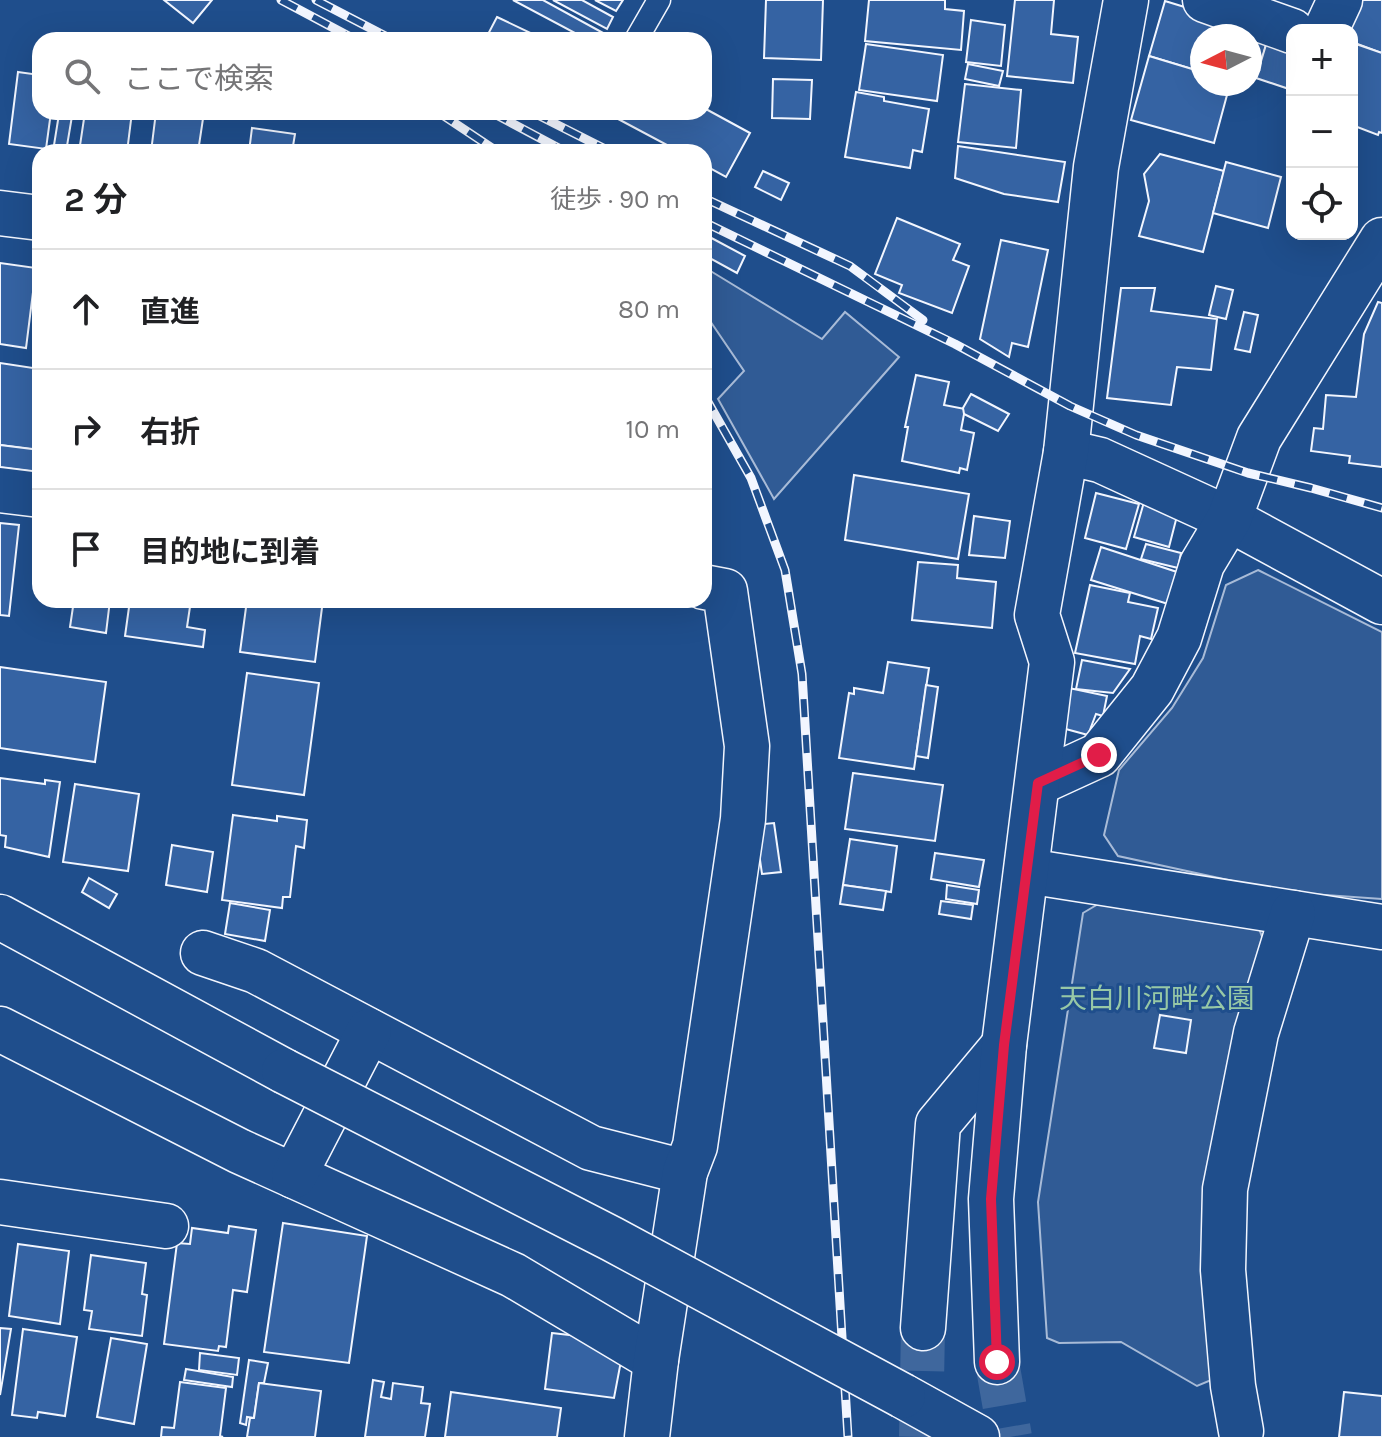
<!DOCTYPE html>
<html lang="ja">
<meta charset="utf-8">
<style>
:root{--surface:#fff;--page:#f6f6f6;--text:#202124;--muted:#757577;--line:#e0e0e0}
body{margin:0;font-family:Karla,"Noto Sans JP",sans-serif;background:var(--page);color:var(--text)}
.controls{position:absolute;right:24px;top:24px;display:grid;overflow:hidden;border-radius:16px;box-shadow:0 8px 32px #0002}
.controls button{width:72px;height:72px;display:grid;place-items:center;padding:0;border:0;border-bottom:2px solid var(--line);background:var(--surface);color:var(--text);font:40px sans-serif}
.compass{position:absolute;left:1190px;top:24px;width:72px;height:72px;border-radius:50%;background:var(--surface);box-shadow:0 8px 32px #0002;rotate:264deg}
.stop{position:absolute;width:24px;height:24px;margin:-18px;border:6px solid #e11d48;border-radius:50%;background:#fff}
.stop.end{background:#e11d48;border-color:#fff;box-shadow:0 2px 8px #0008}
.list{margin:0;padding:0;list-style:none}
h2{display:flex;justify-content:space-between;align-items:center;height:104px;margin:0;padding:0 32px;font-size:34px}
h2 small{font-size:26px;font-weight:400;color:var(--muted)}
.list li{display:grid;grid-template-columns:52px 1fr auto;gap:24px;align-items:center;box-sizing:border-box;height:120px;padding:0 32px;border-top:2px solid var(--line)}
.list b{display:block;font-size:30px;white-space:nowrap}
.list em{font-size:26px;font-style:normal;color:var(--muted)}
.icon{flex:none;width:44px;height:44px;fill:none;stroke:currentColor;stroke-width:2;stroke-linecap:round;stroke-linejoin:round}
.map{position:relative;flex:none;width:1382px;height:1437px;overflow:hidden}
.search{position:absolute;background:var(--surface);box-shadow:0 8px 32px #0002;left:32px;top:32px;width:680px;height:88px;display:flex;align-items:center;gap:20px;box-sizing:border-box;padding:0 28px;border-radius:24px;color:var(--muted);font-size:30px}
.panel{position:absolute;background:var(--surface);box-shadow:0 8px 32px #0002;left:32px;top:144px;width:680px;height:464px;border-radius:24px}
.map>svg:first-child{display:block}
.built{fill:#305b95;stroke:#a8bbd7;stroke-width:2}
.building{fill:#3563a3;stroke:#f2f6ff;stroke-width:2}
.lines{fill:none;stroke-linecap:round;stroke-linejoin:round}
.minor-tunnel{stroke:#3f679d;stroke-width:44;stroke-dasharray:44 22;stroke-linecap:butt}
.tertiary-tunnel{stroke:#3f679d;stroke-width:44;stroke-dasharray:44 22;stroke-linecap:butt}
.service-casing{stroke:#f2f6ff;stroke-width:25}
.minor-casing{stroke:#f2f6ff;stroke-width:47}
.tertiary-casing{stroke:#f2f6ff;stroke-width:47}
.service{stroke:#1f4e8c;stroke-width:22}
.minor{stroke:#1f4e8c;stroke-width:44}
.tertiary{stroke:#1f4e8c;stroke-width:44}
.rail-casing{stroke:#f2f6ff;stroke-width:9}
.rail{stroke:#1f4e8c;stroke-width:6;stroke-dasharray:18;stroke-linecap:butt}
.tertiary-bridge-casing{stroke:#f2f6ff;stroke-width:47;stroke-linecap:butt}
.tertiary-bridge{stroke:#1f4e8c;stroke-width:44}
.route{stroke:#e11d48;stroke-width:10}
.labels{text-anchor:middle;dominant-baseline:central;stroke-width:6;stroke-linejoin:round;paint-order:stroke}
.park-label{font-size:28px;fill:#97c8a6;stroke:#1f4e8c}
</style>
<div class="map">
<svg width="1382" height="1437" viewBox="0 0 1382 1437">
<rect width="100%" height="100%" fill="#1f4e8c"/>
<g class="built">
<polygon points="704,267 822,339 845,312 899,357 774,499 718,399 744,371 704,312"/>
<polygon points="1258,570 1382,632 1382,899 1283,892 1118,856 1104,835 1119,770 1172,708 1203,658 1226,585"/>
<polygon points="1105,900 1258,926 1264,942 1216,1378 1197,1386 1121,1342 1059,1343 1047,1338 1038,1202 1083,913"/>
</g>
<g class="building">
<polygon points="164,0 212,0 193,23"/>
<polygon points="513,0 543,0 605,34 602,40 588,40"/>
<polygon points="553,0 582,0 613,17 607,29"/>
<polygon points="595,0 623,0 616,11"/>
<polygon points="766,0 823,0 821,60 764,58"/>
<polygon points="869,0 945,0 945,9 964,11 961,50 865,41"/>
<polygon points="1015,0 1054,0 1051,34 1078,37 1073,83 1007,76"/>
<polygon points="1361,0 1382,0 1382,53 1352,42 1352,30 1349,30"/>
<polygon points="1165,1 1253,28 1250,36 1202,36 1202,72 1149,56"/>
<polygon points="497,17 541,38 540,40 486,38"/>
<polygon points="971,20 1005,25 1001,66 966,62"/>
<polygon points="1250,38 1268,38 1259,70 1250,67"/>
<polygon points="1268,38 1292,43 1292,90 1256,78"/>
<polygon points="866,44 943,55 937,101 859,90"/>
<polygon points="1356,44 1382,53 1382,133 1379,132 1378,135 1352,125 1352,53"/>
<polygon points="1149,56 1202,72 1202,84 1230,84 1214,143 1131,120"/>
<polygon points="968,64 1003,71 999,86 965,79"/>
<polygon points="18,72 40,75 40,112 51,112 46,149 9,144"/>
<polygon points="773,79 812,80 810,119 772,118"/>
<polygon points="965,84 1021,90 1016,148 958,142"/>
<polygon points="856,92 884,97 884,101 929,109 922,152 913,150 910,168 845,157"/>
<polygon points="704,108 750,133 726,177 704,165 704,152 680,152 605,112 704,112"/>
<polygon points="85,112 132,112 127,152 79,152"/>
<polygon points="156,112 204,112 198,152 151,152"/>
<polygon points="59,114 72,116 67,146 54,145"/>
<polygon points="252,128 295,134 292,152 249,152"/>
<polygon points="958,146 1065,162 1058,202 1004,194 955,178"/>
<polygon points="1160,154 1224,171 1203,252 1139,236 1149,201 1144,174"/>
<polygon points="1226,162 1281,177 1268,228 1213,213"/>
<polygon points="763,171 789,183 781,200 755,187"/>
<polygon points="897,218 960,244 953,260 969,266 952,313 899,293 902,285 875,274"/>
<polygon points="704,234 745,256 737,273 704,255"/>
<polygon points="1001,240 1048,250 1028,347 1012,343 1009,357 980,339"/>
<polygon points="0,263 36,268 26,348 0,344"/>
<polygon points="1216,286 1233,290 1226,319 1209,315"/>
<polygon points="1121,288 1155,288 1151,311 1217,319 1211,370 1177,367 1171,405 1107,398"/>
<polygon points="1378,302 1382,303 1382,467 1349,463 1350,456 1311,451 1314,428 1323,429 1326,395 1356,397 1364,334"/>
<polygon points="1244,312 1258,315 1250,352 1235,349"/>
<polygon points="0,363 40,369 40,431 37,450 0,445"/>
<polygon points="916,375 949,382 944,405 965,409 961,430 974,433 967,470 960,468 959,473 902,461 908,427 905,427"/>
<polygon points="971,394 1009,414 998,431 964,414 963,408"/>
<polygon points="0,445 40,450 40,472 0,467"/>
<polygon points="854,475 969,494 958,559 845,540"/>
<polygon points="1096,493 1139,504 1126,549 1085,538"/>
<polygon points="1144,502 1178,512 1169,547 1134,537"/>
<polygon points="974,516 1010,521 1005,558 969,555"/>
<polygon points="0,523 19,525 9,616 0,615"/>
<polygon points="1146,544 1181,553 1178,568 1141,559"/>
<polygon points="1101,547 1177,572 1168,604 1091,580"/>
<polygon points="918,562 958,565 957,578 996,582 992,628 912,620"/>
<polygon points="1090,585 1130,593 1128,602 1158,608 1151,639 1140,636 1135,664 1075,653"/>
<polygon points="74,600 110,600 106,633 70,627"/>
<polygon points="130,600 191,600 187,627 205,630 203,647 125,636"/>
<polygon points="247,600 323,600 315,662 240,652"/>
<polygon points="1082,660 1130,669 1113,693 1076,689"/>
<polygon points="888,662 929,668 914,769 839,758 849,693 854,694 854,688 883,693"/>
<polygon points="0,667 106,682 95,762 0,748"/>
<polygon points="247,673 319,683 304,795 232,785"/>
<polygon points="926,685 938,687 928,758 916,756"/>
<polygon points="1069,688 1107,696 1103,716 1096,714 1088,735 1062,728"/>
<polygon points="853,773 943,785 935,841 845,829"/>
<polygon points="0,778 45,784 45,780 60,782 49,857 5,847 6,836 0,835"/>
<polygon points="75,784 139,794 128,871 63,862"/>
<polygon points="233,815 277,821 277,816 307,820 304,848 296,846 290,897 283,897 282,908 222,900"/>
<polygon points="774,823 781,872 762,874 755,825"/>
<polygon points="850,839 897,846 891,892 843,885"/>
<polygon points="172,845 213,852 207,892 166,885"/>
<polygon points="935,853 984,860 979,887 931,879"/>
<polygon points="89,878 117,894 109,908 82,892"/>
<polygon points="843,885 886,891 883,910 840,904"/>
<polygon points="947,885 979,890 977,904 946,899"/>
<polygon points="941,901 973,905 971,919 939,914"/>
<polygon points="230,903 270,910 265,941 225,934"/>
<polygon points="1160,1015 1191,1020 1186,1053 1154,1048"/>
<polygon points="283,1223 367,1236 349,1363 264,1352"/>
<polygon points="229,1226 256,1230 247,1292 233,1290 226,1347 219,1346 218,1351 164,1344 177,1243 190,1244 192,1228 228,1233"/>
<polygon points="18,1244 69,1251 60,1324 9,1316"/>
<polygon points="91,1255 146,1263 142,1294 147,1295 142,1336 89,1329 92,1311 84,1310"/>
<polygon points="0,1328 11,1329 0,1395"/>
<polygon points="23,1329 77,1337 65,1416 38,1412 37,1418 12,1415"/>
<polygon points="552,1333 578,1336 621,1361 614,1398 545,1389"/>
<polygon points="111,1338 147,1344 134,1424 97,1417"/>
<polygon points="200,1353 239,1358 237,1375 199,1370"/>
<polygon points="249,1360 268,1363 264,1383 259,1383 254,1418 247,1417 246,1425 240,1423"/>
<polygon points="186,1369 233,1377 232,1387 184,1380"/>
<polygon points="373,1380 384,1382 381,1397 391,1399 393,1383 423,1387 421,1403 430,1404 425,1437 365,1437"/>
<polygon points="180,1382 226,1388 220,1436 223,1437 161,1437 162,1427 174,1428"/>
<polygon points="259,1383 321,1391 315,1437 247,1437 250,1418 254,1418"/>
<polygon points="451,1392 561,1408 557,1437 445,1437"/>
<polygon points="1344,1392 1382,1396 1382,1437 1339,1437"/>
</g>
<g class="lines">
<polyline class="minor-tunnel" points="921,1437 923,1328"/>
<polyline class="tertiary-tunnel" points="997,1362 1010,1437"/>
<g class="service-casing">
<polyline id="service" points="636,40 659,0"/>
</g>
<g class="minor-casing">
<g id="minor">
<polyline points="1205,0 1292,31"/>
<polyline points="1326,30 1340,0"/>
<polyline points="0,213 40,218"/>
<polyline points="1066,452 1100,460 1229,519 1382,602"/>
<polyline points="0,490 40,495"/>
<polyline points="1038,783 1099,755 1152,689 1179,638 1202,564 1229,519 1259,438 1382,240"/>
<polyline points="1027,871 1382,927"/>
<polyline points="203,953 256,971 591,1148 685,1172"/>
<polyline points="0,1029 239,1151 513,1275 656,1360"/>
<polyline points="294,1176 369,1031"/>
<polyline points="0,1202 166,1226"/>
<polyline points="923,1328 938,1124 1004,1045"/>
<polyline points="1241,1431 1233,1386 1223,1270 1225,1189 1256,1033 1293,913"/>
<polyline points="647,1437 656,1360 685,1172 695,1146 743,819 747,746 725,591 704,587"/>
</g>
</g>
<g class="tertiary-casing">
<g id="tertiary">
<polyline points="0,917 284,1071"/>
<polyline points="997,1362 991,1199 1004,1045 1052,662 1037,615 1066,452 1096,167 1126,0"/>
<polyline points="903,1396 977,1437"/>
</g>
</g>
<use href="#service" class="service"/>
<use href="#minor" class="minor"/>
<use href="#tertiary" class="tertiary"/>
<g class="rail-casing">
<g id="rail">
<polyline points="281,0 356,40"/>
<polyline points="316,0 393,40"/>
<polyline points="438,112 498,152"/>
<polyline points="491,112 566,152"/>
<polyline points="532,112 611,152"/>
<polyline points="704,198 850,266 923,320"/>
<polyline points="704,222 955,344 1070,406 1136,435 1248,473 1311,488 1382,508"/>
<polyline points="704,395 751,478 785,570 802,674 848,1437"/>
</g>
</g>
<use href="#rail" class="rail"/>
<g class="tertiary-bridge-casing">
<polyline id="tertiary-bridge" points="284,1071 612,1239 903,1396"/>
</g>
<use href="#tertiary-bridge" class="tertiary-bridge"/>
</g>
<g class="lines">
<polyline class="route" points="997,1362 991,1199 1004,1045 1038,783 1099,755"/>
</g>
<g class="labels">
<g class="park-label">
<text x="1157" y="998">天白川河畔公園</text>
</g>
</g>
</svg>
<div class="controls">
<button>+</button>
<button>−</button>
<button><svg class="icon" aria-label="locate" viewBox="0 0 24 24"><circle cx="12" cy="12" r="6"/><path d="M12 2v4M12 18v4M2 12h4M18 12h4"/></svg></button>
</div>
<svg class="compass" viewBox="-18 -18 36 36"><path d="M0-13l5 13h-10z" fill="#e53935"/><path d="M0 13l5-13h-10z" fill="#757577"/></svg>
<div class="stop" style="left:997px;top:1362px"></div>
<div class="stop end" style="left:1099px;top:755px"></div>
<div class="search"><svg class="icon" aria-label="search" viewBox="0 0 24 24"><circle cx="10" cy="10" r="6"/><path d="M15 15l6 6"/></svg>ここで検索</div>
<section class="panel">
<h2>2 分<small>徒歩 · 90 m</small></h2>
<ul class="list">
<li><svg class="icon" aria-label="ahead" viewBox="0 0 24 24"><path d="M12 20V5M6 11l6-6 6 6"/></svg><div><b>直進</b></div><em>80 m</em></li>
<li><svg class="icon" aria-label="right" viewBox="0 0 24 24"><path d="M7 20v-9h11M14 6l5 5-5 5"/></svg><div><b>右折</b></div><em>10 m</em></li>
<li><svg class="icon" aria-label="arrive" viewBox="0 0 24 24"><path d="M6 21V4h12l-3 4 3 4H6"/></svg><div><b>目的地に到着</b></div></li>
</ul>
</section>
</div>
